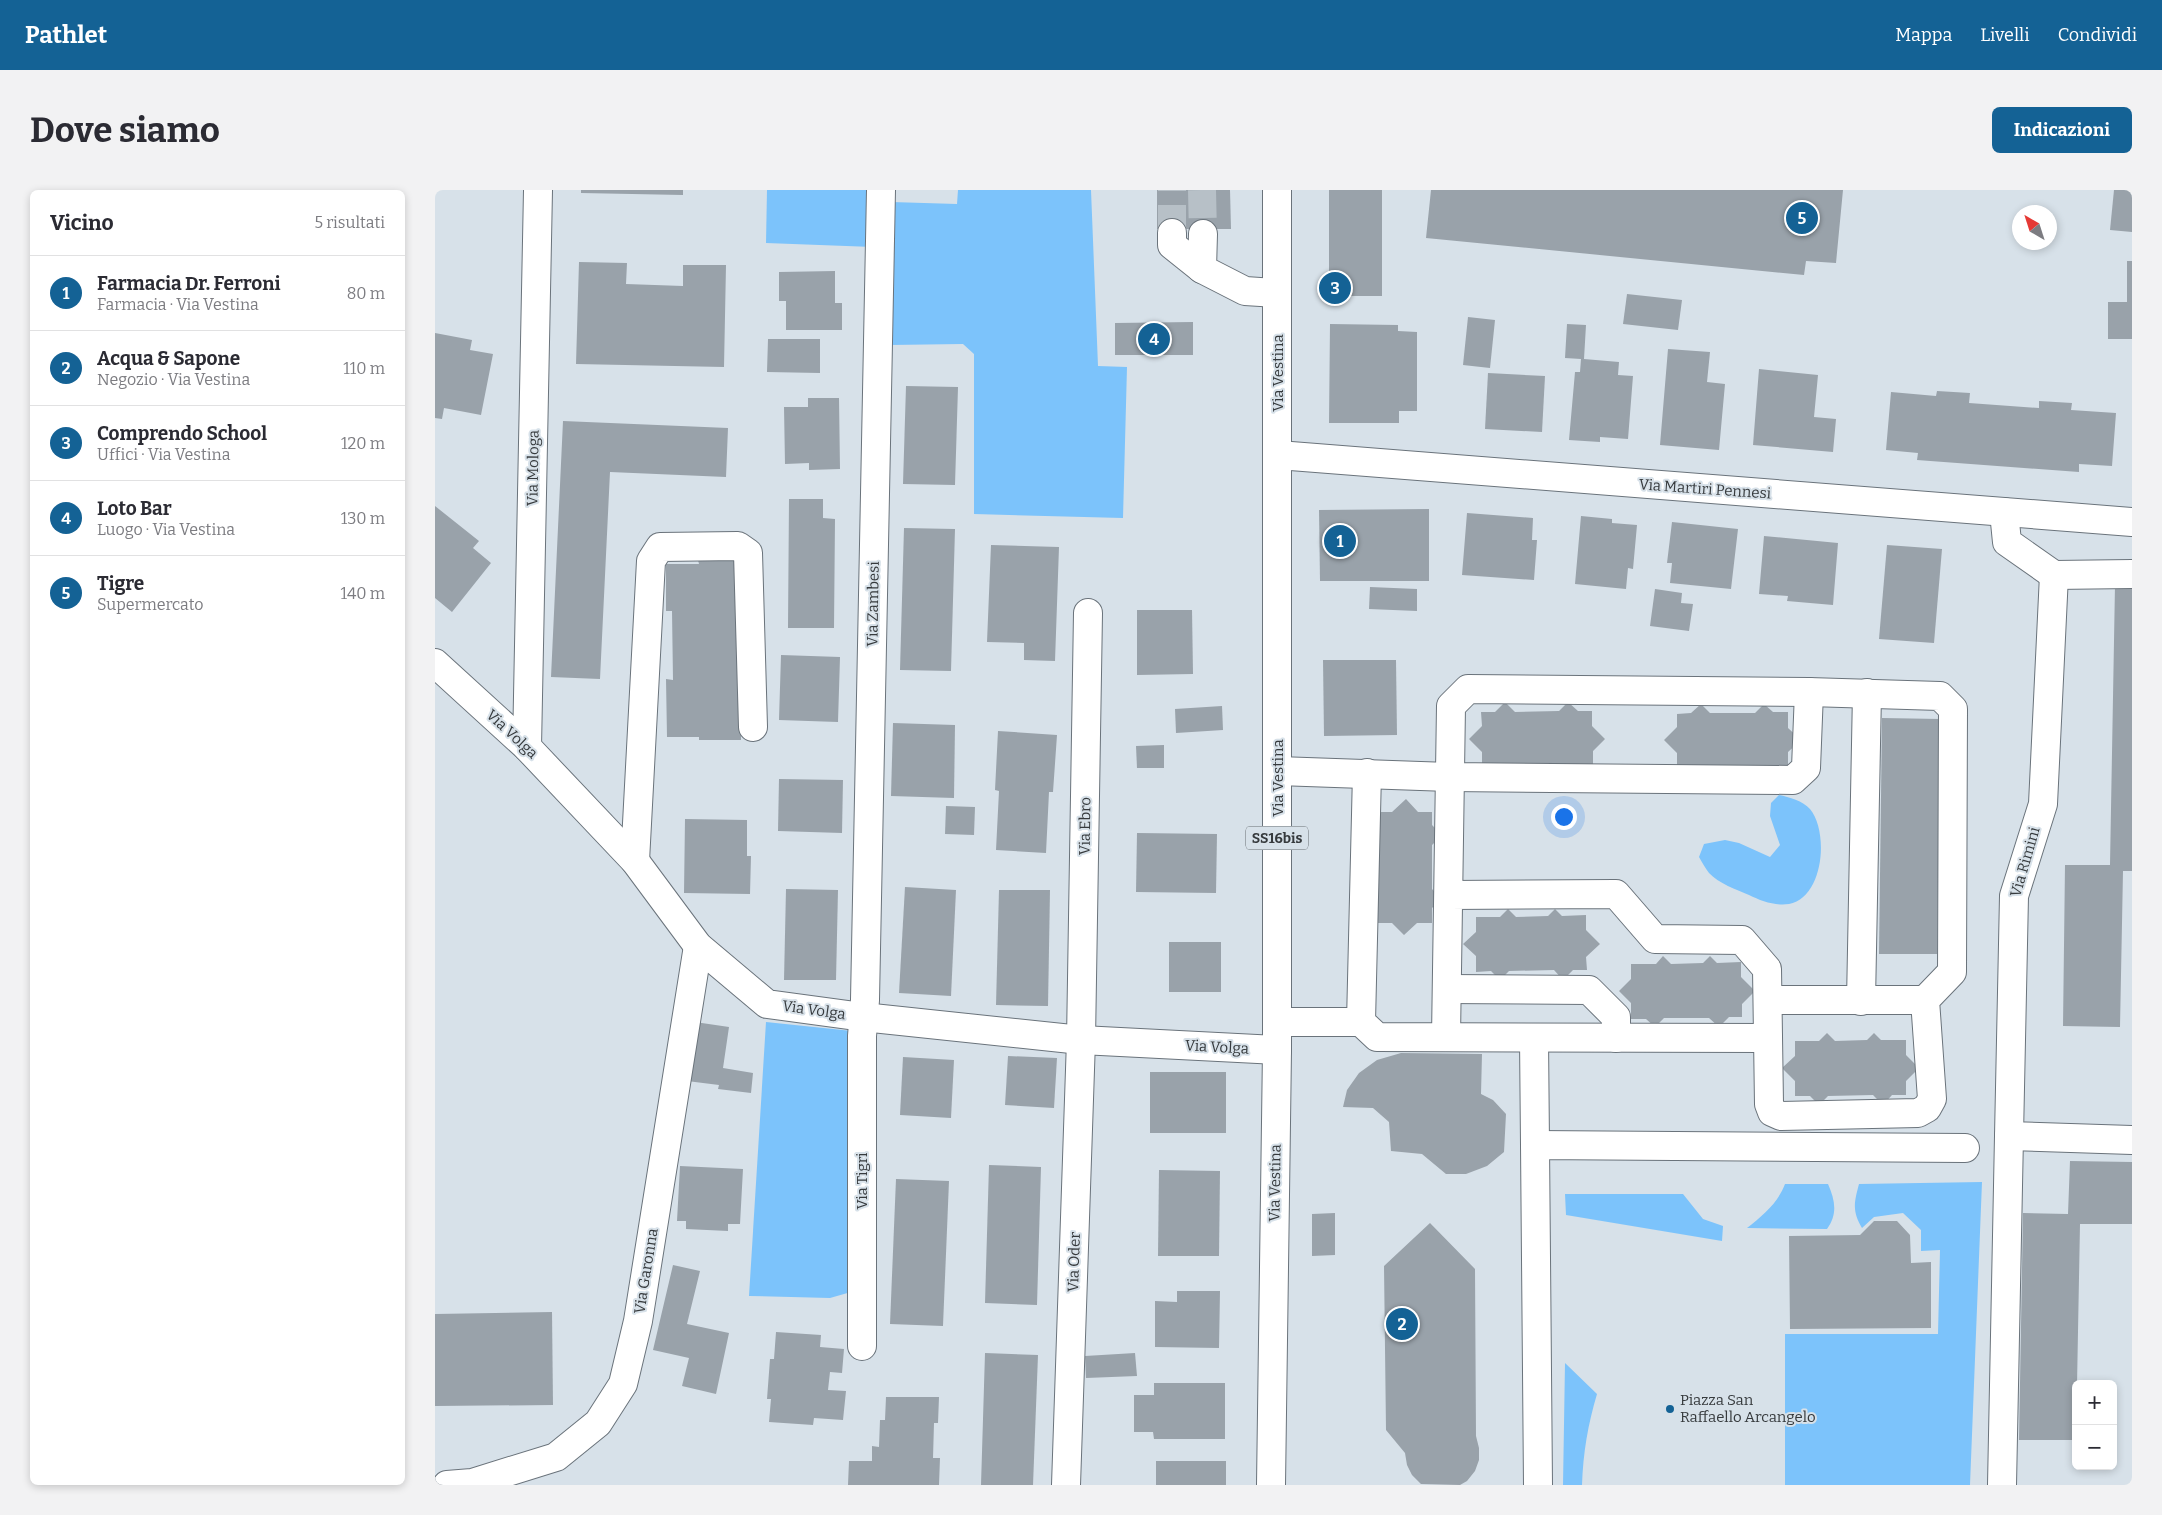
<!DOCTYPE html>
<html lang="it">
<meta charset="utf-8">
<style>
:root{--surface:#fff;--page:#f2f2f3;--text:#2b2b33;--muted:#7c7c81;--line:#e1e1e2;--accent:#146295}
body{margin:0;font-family:Bitter,serif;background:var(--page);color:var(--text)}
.controls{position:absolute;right:15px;bottom:15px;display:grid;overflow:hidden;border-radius:8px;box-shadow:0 2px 8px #0003}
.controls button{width:45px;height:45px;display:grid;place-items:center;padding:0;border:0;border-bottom:1px solid var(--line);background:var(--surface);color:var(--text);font:25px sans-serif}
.compass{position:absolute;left:1577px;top:15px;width:45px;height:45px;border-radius:50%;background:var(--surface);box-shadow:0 2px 8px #0003;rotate:321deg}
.you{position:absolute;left:1128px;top:626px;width:18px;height:18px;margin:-12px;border:4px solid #fff;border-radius:50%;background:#1a73e8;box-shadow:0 0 0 8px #1a73e833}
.badge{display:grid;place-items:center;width:32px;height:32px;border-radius:50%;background:var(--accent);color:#fff;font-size:16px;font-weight:700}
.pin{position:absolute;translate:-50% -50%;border:2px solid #fff;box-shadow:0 1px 5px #0006}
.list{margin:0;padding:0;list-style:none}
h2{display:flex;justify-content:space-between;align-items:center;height:65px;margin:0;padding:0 20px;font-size:21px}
h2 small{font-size:16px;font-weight:400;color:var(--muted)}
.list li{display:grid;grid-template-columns:32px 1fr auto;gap:15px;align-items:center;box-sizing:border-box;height:75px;padding:0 20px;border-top:1px solid var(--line)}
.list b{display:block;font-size:19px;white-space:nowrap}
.list p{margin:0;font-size:16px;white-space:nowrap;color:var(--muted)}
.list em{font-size:16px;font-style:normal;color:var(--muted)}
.map{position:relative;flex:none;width:1697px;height:1295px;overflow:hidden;border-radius:8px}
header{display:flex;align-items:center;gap:30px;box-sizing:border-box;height:70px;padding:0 25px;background:var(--accent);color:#fff}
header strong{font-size:24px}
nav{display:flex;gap:28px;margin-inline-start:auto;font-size:18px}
.intro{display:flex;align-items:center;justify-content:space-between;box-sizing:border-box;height:120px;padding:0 30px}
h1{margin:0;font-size:35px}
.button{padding:12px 22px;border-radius:8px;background:var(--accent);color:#fff;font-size:18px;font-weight:700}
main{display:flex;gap:30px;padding:0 30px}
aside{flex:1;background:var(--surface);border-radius:8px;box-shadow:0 2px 8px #0003}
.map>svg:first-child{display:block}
.green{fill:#7cc3fb}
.building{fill:#99a2aa}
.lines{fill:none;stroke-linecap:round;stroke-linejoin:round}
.minor-tunnel{stroke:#b7c0c7;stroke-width:28;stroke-dasharray:28 14;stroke-linecap:butt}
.minor-casing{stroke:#6a737b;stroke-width:30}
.major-casing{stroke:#6a737b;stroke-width:30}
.minor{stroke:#fff;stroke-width:28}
.major{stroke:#fff;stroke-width:28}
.poi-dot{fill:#146295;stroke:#d7e1e9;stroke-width:2}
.labels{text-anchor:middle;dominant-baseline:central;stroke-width:4;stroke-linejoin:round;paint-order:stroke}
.shield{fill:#d7e1e9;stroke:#666c71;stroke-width:1}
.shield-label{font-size:14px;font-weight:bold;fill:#363a3d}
.street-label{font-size:15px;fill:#363a3d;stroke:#d7e1e9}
.poi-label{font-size:15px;fill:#363a3d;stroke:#d7e1e9;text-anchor:start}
</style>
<header>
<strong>Pathlet</strong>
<nav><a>Mappa</a><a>Livelli</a><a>Condividi</a></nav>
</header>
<div class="intro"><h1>Dove siamo</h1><a class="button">Indicazioni</a></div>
<main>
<aside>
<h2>Vicino<small>5 risultati</small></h2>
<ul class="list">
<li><span class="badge">1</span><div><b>Farmacia Dr. Ferroni</b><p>Farmacia · Via Vestina</p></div><em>80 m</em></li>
<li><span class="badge">2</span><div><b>Acqua &amp; Sapone</b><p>Negozio · Via Vestina</p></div><em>110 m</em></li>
<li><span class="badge">3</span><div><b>Comprendo School</b><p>Uffici · Via Vestina</p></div><em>120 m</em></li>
<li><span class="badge">4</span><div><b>Loto Bar</b><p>Luogo · Via Vestina</p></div><em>130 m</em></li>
<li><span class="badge">5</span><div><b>Tigre</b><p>Supermercato</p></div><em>140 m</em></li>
</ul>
</aside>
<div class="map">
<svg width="1697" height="1295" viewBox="0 0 1697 1295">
<rect width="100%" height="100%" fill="#d7e1e9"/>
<g class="green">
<polygon points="332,0 437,0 438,57 331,53"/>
<polygon points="523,0 656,0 663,176 692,177 688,328 539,324 539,164 528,154 454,155 456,12 522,14"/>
<path d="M1344,605C1354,607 1368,611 1375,619C1394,642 1389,707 1354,714C1340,716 1326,711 1314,705C1302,700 1283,693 1274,683C1270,678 1267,672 1264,667L1269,654L1290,650L1304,653L1335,667L1345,655L1335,626L1336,613Z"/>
<polygon points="331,832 417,841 416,1102 395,1108 314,1106"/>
<path d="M1547,992L1535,1295H1350V1144H1503L1505,1060L1486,1061V1040L1468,1023L1439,1027L1427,1038C1417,1021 1419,1013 1424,994Z"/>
<path d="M1350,994H1393C1400,1010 1403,1024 1392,1039L1312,1038C1327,1026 1343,1013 1350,994Z"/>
<polygon points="1130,1004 1248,1004 1268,1029 1288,1036 1287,1051 1131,1025"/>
<path d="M1130,1173L1162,1204C1153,1234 1148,1263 1147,1295H1128Z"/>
</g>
<g class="building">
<polygon points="146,0 248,0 248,5 146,3"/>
<polygon points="722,0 795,0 796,39 722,39"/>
<rect x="894" y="0" width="53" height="106"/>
<polygon points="996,0 1408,0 1401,73 1371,71 1369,85 991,48"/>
<polygon points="1679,0 1697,0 1697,42 1675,40"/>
<polygon points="1692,71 1697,71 1697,149 1673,149 1673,112 1692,112"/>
<polygon points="144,72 192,73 191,94 248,96 248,75 291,75 289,177 141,174"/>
<polygon points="400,81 400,113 407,113 407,140 351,140 351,111 344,111 344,82"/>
<polygon points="1192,104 1247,110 1243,140 1188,134"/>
<polygon points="1033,127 1060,130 1055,178 1028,175"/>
<polygon points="758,132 758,165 680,165 680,133"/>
<polygon points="895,134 963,135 963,141 982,142 982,221 964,221 964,233 894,233"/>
<polygon points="1132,134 1151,135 1149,169 1184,172 1183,185 1198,186 1193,249 1165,247 1165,252 1134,250 1140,182 1145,182 1146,169 1130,168"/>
<polygon points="0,143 37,150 35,160 58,164 46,225 9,218 7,229 0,228"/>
<polygon points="333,149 385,149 385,183 332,182"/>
<polygon points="1233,159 1275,162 1272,192 1290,194 1284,260 1225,255"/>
<polygon points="1324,179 1383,185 1379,227 1401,229 1398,262 1318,255"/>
<polygon points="1053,183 1110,186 1107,242 1050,239"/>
<polygon points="471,196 523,197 520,295 468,294"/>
<polygon points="1502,201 1535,203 1534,213 1604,218 1604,211 1637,213 1636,220 1681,223 1677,276 1644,274 1644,282 1482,270 1483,263 1451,260 1456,202 1501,206"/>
<polygon points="373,208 404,208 405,279 374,280 374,273 350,274 349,217 373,217"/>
<polygon points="128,231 293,238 291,287 175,282 165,489 116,487"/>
<polygon points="354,309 388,309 388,328 400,329 399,438 353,438"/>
<polygon points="0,316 44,351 38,358 56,373 17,422 0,408"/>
<polygon points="994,319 994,391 885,391 884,320"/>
<polygon points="1032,323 1098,328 1097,350 1102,350 1099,390 1027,385"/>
<polygon points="1146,326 1177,329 1177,333 1202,335 1198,379 1193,378 1191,399 1140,394"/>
<polygon points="1237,332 1303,339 1296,399 1235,393 1237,373 1232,373"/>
<polygon points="469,338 520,339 516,481 465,480"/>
<polygon points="1329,346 1403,353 1398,415 1352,411 1353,406 1324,404"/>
<polygon points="556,355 624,357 620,471 589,470 589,453 552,452"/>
<polygon points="1452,355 1507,359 1499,453 1444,449"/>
<polygon points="263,370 305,370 306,550 264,550 264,547 232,547 231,489 238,490 237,421 231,421 231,374 264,374"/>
<polygon points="1680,395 1697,395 1697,681 1688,681 1685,837 1628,836 1630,675 1675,675"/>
<polygon points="935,397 982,399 982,421 934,419"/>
<polygon points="1220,399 1247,403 1246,413 1258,414 1254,441 1215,436"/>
<polygon points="702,420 757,420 758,484 702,485"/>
<polygon points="346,465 405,467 403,532 344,530"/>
<polygon points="888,470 961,470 962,545 889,546"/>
<polygon points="1070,512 1080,522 1124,521 1133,512 1143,521 1157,521 1157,536 1170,549 1158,561 1158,576 1047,577 1047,562 1034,549 1047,536 1046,522 1060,522"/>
<polygon points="1266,514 1275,523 1320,523 1329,514 1338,522 1353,522 1353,538 1366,550 1353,562 1353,577 1242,578 1242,563 1229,550 1242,537 1242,524 1256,523"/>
<polygon points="787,516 788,540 741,543 740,519"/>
<polygon points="1447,528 1505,529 1502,764 1444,764"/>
<polygon points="458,533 520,535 519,608 456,606"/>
<polygon points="563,541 622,545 618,602 614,602 611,663 561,660 564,601 560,600"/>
<polygon points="729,555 729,578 702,578 701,556"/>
<polygon points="344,589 408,590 407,643 343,641"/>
<polygon points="971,609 983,622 997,622 997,635 1007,645 997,655 997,699 1006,709 997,718 997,733 982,733 969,745 957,733 942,733 942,622 957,622"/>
<polygon points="511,616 540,617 539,645 510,644"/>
<polygon points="250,629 312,630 312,666 316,666 315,704 249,703"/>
<polygon points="702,643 782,644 781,703 701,702"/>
<polygon points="470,697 521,700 516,806 464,803"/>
<polygon points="351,699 403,700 401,790 349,790"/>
<polygon points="564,700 615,700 613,816 561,815"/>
<polygon points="1073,719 1081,727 1113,726 1120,719 1127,726 1151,725 1151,740 1165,754 1151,767 1152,780 1138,780 1128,790 1119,780 1074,781 1065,790 1056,781 1041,782 1041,766 1028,754 1041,742 1041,727 1065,727"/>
<rect x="734" y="752" width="52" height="50"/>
<polygon points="1228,766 1236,774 1268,773 1275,766 1282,773 1306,772 1306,787 1320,801 1307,814 1307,827 1294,827 1284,837 1274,828 1229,828 1220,837 1211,829 1196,829 1196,813 1184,801 1196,789 1196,774 1221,774"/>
<polygon points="260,832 294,837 288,878 318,883 316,903 283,899 284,895 252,891"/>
<polygon points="1392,843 1400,851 1432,850 1439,843 1446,850 1471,850 1471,865 1484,878 1471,891 1471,905 1457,905 1448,915 1438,905 1393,906 1384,915 1375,906 1360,906 1360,891 1347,878 1360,866 1360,851 1384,851"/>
<polygon points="966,863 1047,864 1046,904 1058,910 1071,924 1069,962 1052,976 1031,984 1011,984 987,964 956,961 954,932 938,918 908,917 912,900 924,883 942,870"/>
<polygon points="573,866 622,868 619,918 570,915"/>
<polygon points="468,867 519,870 516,928 465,925"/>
<rect x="715" y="882" width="76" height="61"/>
<polygon points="1635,971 1697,972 1697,1034 1645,1034 1641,1250 1584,1250 1588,1023 1633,1024"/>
<polygon points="554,975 606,977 602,1115 550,1113"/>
<polygon points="245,976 308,979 305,1034 293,1034 293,1041 251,1039 251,1031 242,1031"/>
<polygon points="724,980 785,981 784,1066 723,1066"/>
<polygon points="461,989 514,991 508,1136 455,1134"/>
<polygon points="900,1023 900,1065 877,1066 877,1024"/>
<polygon points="1439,1031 1462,1031 1475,1045 1476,1073 1496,1072 1496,1138 1355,1139 1354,1046 1425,1045"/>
<polygon points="995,1033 1040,1079 1041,1246 1044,1258 1044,1270 1040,1281 1032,1291 1025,1295 986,1294 977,1285 972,1275 970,1263 951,1240 949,1076"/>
<polygon points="238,1075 265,1081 252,1134 294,1143 281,1204 247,1196 254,1168 218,1160"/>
<polygon points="742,1101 785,1101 784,1158 720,1157 720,1111 742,1112"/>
<polygon points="117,1122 118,1215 0,1216 0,1124"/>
<polygon points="341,1142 386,1145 385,1157 409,1159 407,1183 395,1182 393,1200 411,1201 408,1230 379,1228 378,1235 334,1232 336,1209 332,1209 335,1169 339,1169"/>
<polygon points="550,1163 603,1165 598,1295 546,1295"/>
<polygon points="700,1163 702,1186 651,1188 650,1166"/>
<polygon points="719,1193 790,1193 790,1249 719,1249 718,1242 699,1242 699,1205 719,1205"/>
<polygon points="451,1207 504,1207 503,1233 499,1233 498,1268 505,1268 504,1295 413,1295 414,1271 437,1271 437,1256 444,1257 445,1230 450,1230"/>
<rect x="721" y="1271" width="70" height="24"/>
</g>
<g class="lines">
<g class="minor-tunnel">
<polyline points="767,0 768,44"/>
<polyline points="737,43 737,0"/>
</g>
<g class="minor-casing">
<g id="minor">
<polyline points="737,43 737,55 767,79"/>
<polyline points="768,44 767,79 810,101 842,103"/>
<polyline points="843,265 1697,332"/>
<polyline points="1569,322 1572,352 1619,385"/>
<polyline points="1619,385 1608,614 1579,706 1574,946 1697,950"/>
<polyline points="1619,385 1697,384"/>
<polyline points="0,473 92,557 200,671 263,756 332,814 428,827 646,850 842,860"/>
<polyline points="92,557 103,0"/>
<polyline points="843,581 1014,587 1358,590 1371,578 1374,502"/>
<polyline points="932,583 926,832 942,847 1333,848"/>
<polyline points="200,671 216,371 225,357 303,356 313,363 318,537"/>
<polyline points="1012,799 1154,800 1181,827 1181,848"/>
<polyline points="1333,810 1490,810"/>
<polyline points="1426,811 1432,503"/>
<polyline points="842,832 926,832"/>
<polyline points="1011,847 1016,516 1033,499 1374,502 1505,506 1518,519 1517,782 1490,810 1497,909 1492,918 1483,923 1346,926 1337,922 1334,914 1332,779 1307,750 1220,749 1181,704 1014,705"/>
<polyline points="1099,848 1100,955"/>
<polyline points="427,1156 427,846 430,810 446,0"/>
<polyline points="12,1295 37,1293 121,1267 163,1233 188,1194 203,1131 263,756"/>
<polyline points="631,1295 646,850 653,423"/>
<polyline points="1103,1295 1100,955 1530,958"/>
<polyline points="1567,1295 1574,946"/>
</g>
</g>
<g class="major-casing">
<polyline id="major" points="836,1295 842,860 842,0"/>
</g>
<use href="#minor" class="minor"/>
<use href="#major" class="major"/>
</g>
<circle class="poi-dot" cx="1235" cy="1219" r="5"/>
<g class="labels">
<rect class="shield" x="811" y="636.5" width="62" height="23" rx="4"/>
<g class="shield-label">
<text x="842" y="648">SS16bis</text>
</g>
<g class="street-label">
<text transform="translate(843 183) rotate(-90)">Via Vestina</text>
<text transform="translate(98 278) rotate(-89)">Via Mologa</text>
<text transform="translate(1270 299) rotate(4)">Via Martiri Pennesi</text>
<text transform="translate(438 414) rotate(-89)">Via Zambesi</text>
<text transform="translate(77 544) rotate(43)">Via Volga</text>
<text transform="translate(843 588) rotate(-90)">Via Vestina</text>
<text transform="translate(650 636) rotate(-89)">Via Ebro</text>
<text transform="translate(1590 672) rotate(-74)">Via Rimini</text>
<text transform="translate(379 820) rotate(8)">Via Volga</text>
<text transform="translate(782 857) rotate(3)">Via Volga</text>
<text transform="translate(427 991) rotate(-90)">Via Tigri</text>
<text transform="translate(840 993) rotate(-89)">Via Vestina</text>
<text transform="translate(639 1072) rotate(-88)">Via Oder</text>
<text transform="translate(211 1081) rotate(-81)">Via Garonna</text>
</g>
<g class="poi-label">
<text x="1245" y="1210">Piazza San<tspan x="1245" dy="17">Raffaello Arcangelo</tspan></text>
</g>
</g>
</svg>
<div class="controls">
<button>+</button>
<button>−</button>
</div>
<svg class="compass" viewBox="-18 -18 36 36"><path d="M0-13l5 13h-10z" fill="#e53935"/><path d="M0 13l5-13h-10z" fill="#7c7c81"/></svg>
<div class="you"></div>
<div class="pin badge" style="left:905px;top:351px">1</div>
<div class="pin badge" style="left:967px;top:1134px">2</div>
<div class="pin badge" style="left:900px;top:98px">3</div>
<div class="pin badge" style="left:719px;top:149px">4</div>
<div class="pin badge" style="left:1367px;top:28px">5</div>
</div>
</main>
